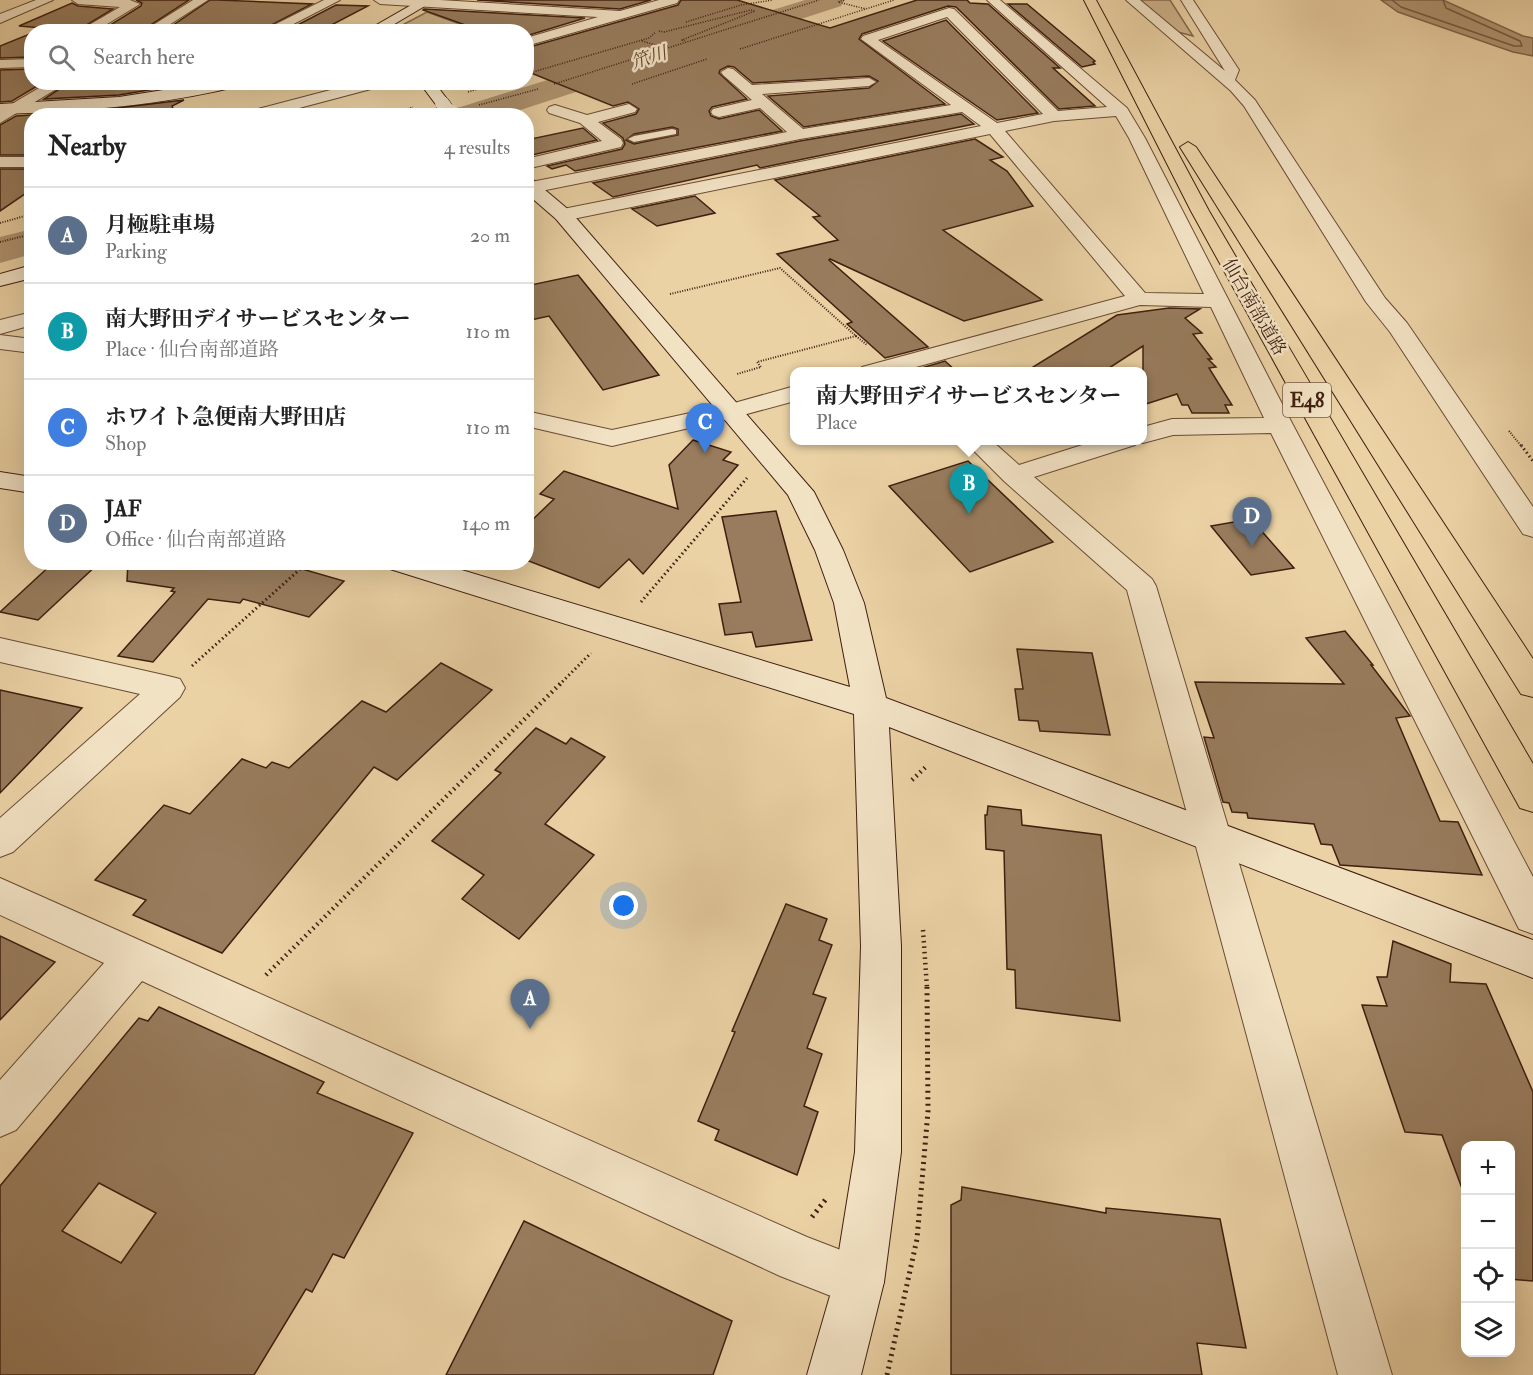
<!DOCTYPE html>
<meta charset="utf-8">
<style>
:root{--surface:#fff;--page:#f2f2f2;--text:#222;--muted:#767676;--line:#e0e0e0;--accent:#8f2418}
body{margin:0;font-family:"IM FELL Double Pica","Noto Serif JP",serif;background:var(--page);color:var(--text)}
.controls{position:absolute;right:18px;bottom:18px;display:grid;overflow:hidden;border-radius:12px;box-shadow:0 6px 24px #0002}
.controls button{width:54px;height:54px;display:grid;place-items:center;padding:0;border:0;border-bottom:2px solid var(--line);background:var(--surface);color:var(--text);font:30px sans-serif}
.you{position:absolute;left:624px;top:906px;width:21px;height:21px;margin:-15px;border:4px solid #fff;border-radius:50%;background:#1a73e8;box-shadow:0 0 0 9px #1a73e833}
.badge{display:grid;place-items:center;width:39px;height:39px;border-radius:50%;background:var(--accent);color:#fff;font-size:20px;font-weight:700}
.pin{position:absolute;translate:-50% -50px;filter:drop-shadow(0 2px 3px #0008)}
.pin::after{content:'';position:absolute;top:32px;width:21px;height:18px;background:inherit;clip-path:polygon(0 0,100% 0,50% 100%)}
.popup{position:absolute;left:790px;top:367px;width:357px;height:78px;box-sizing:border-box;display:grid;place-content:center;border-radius:12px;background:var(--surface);filter:drop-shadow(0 2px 4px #0005);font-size:20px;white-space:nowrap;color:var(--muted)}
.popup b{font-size:22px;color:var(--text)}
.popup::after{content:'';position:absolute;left:50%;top:100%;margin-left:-12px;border:12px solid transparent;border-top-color:var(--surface)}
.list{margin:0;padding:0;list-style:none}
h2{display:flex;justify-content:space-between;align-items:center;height:78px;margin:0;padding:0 24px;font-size:26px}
h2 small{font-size:20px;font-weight:400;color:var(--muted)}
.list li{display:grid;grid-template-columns:39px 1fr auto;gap:18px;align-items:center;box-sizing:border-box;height:96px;padding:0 24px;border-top:2px solid var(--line)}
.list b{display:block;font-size:22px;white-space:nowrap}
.list p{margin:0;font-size:20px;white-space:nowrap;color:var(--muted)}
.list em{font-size:20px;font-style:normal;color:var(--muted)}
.icon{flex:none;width:33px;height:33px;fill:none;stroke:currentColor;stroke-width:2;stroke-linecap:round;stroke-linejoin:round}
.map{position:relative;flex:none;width:1533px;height:1375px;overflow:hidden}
.search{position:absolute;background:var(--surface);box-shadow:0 6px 24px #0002;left:24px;top:24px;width:510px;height:66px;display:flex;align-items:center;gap:15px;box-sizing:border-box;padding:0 21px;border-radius:24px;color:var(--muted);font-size:22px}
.panel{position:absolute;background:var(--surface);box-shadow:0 6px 24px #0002;left:24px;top:108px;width:510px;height:462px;border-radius:24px}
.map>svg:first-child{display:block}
.green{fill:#ceb48c;stroke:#866a4e;stroke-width:1.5}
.water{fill:#b19572;stroke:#83664a;stroke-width:1.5}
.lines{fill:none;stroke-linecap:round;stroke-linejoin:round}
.shore{stroke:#785a40;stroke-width:1.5}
.river{fill:#b19572;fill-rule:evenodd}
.building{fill:#987c5d;stroke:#3f1f0f;stroke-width:1.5;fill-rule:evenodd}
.lane-casing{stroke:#6a4c34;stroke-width:3}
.street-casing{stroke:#6a4c34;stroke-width:2}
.secondary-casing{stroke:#3f1f0f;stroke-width:2}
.highway-casing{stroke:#3f1f0f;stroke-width:2}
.path-far4{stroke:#3f1f0f;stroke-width:1.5;stroke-dasharray:1 1.5;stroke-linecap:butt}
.path-far3{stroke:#3f1f0f;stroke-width:2;stroke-dasharray:1 1.5;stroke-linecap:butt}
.path-far2{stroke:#3f1f0f;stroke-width:3;stroke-dasharray:1.5 3;stroke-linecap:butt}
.path-far1{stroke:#3f1f0f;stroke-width:4.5;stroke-dasharray:1.5 4;stroke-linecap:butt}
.path{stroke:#3f1f0f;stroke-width:5;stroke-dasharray:2 4.5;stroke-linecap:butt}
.lane{fill:#f2e2c4;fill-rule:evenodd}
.street{fill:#f2e2c4;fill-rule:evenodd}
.secondary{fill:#f2e2c4;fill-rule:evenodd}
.highway{fill:#ebd2a5;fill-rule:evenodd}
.secondary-bridge-far1-casing{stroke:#3f1f0f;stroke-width:15;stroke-linecap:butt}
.secondary-bridge-casing{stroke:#3f1f0f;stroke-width:20;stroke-linecap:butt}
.secondary-bridge-far1{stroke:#f2e2c4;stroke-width:14}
.secondary-bridge{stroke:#f2e2c4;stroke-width:18}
.labels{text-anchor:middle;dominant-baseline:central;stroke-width:5;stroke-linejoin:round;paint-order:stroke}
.far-water-label{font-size:18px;font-style:italic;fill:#61422d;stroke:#f2e2c4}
.far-street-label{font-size:18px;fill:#3f1f0f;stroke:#f2e2c4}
.shield{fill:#f2e2c4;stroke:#755a45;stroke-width:1.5}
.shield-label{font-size:20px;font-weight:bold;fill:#3f1f0f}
</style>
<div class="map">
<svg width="1533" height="1375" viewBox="0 0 1533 1375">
<rect width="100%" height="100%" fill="#ebd2a5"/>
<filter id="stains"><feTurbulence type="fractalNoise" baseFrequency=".00333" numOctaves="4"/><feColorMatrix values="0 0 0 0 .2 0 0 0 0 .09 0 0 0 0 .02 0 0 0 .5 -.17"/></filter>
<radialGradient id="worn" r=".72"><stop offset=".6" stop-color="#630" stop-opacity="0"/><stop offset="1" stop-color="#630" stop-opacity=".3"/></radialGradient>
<g class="green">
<polygon points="1139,0 1170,0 1193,36 1178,32"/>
<polygon points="427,12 479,31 391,31"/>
</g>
<polygon class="water" points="1381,0 1443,0 1523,36 1533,38 1533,56 1513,52 1398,12"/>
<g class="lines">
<polyline class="shore" points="1392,0 1401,7 1514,46 1522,46 1520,41 1446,8 1443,0"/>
<g class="river">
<polygon points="805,0 845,0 841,6 502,116 449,116 454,109"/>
<polygon points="32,229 32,254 0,263 0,237"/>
</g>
</g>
<g class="building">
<polygon points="136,0 189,0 140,32 99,32 141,6 142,3"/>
<polygon points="210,0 218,0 312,4 258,32 163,32"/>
<polygon points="477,0 651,0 620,9"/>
<path d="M681,0H737L830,28L917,0H967L970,3L988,4L1060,68H1053L1095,106L1059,109L956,7L948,6L862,34L859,39L945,104L804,127L768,96L869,88L878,81L869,76L753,83L734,67L728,66L720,70L719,73L747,99L712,107L709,111L711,116L719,119L759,110L782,131L575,171L566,165L552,169L547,166L622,149L625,144L623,138L603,123L636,114L639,109L628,102L613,106L526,71V48L678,5ZM672,127L678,129V135L634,144L626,140L634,134Z"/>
<polygon points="72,3 78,6 113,9 75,32 34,32 43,28 19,26"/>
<polygon points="1008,4 1027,4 1095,61 1093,62 1095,64 1082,67"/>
<polygon points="336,5 368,6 318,32 284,32"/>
<polygon points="423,10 424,9 585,18 526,36 526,32 485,32"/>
<polygon points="946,20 1038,113 997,120 883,41"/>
<polygon points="32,33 32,57 0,58 0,46"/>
<polygon points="32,69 32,82 44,82 12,101 0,102 0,70"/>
<polygon points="70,82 196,82 119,95 44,99"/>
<polygon points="184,100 172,106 176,116 32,116 32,155 0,155 0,125 16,116 92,111"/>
<polygon points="961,114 974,124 760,168 757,165 613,197 593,183 800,141"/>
<polygon points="583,128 597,140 532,155 526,152 526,140"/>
<polygon points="975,139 1003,157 990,160 1007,171 1033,206 943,230 1042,300 964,321 830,259 829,260 928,347 885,358 847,324 852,322 777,254 838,240 813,217 820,216 775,180"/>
<polygon points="0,169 32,169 32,189 0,211"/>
<polygon points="695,196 715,213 657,226 632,209"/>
<polygon points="578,275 659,375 603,390 549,316 526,321 526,286"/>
<polygon points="1169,308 1200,309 1185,318 1202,333 1193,334 1212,359 1208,359 1216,367 1209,368 1232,405 1225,405 1229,413 1192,413 1188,405 1182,405 1177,394 1143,405 1143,346 1103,372 1025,372 1117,315"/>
<polygon points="945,361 957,372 908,372"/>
<polygon points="693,440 731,452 723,460 738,465 643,574 629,559 599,588 526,560 526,526 554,499 540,494 564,471 678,509 669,465"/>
<polygon points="968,461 1053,542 970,572 889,486"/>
<polygon points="776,511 812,640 756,647 752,632 725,635 719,604 741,602 722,517"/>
<polygon points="1251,519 1294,568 1251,575 1211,526"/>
<polygon points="54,562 100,562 38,620 0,612"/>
<polygon points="128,562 278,562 344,581 309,617 243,599 240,603 208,599 153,662 118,656 175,592 171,591 174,588 127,581"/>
<polygon points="1345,631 1373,665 1371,665 1410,716 1396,718 1440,821 1458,822 1482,875 1340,865 1332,845 1321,844 1314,824 1248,818 1247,813 1232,812 1229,803 1223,802 1204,737 1214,738 1195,682 1344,684 1306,638"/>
<polygon points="1017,649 1092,653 1110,735 1040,731 1038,721 1019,720 1015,689 1023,689"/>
<polygon points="441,663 492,690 397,780 374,767 222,953 133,915 146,900 95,880 164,805 190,814 242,759 266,768 272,762 289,768 362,701 386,712"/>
<polygon points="0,690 82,708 0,793"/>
<polygon points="536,728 566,744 571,738 605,757 545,824 594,855 519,939 462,899 484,875 432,841 501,773 495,770"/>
<polygon points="988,806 1021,810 1022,825 1101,835 1120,1021 1016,1008 1015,970 1007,969 1004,851 986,849 985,815 987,815"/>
<polygon points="786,904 827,919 819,940 832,945 813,994 826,998 807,1048 822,1054 804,1106 818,1112 797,1175 715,1140 719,1130 698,1121 735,1032 732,1031"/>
<polygon points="0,936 55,962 0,1020"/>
<polygon points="1393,941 1451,964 1450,982 1486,984 1533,1092 1533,1281 1510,1279 1510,1146 1466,1146 1466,1199 1442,1135 1405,1132 1362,1005 1387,1006 1377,977 1387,977"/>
<path d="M159,1007L324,1082L317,1093L413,1133L344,1258L333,1254L312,1292L306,1289L254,1375H0V1186L139,1018L148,1021ZM99,1183L156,1213L121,1263L62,1231Z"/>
<polygon points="962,1187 1106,1213 1106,1208 1220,1219 1246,1348 1197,1343 1202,1375 951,1375 951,1205 961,1200"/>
<polygon points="524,1221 732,1321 713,1375 446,1375"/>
</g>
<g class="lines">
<g class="lane-casing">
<polygon id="lane" points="672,129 676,130 676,134 634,142 628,139 634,136"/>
</g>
<g class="street-casing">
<g id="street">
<polygon points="36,0 53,0 0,23 0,14"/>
<polygon points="72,0 130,0 140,4 94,32 77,32 120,7 78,4"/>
<polygon points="193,0 208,0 158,32 142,32"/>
<polygon points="324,0 340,0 278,32 260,32"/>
<polygon points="374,0 440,0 620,11 659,0 679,0 677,3 526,46 526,38 598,17 380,4"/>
<path d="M987,0H1000L1127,108L1145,138L1293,425L1533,877V934L1519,929L1271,433L1173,435L1143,443L1138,441L1135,445L1034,477L1152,579L1156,586L1392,1375H1338L1127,590L1004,481L963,440H991L1019,465L1098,440H1143V427L1172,419L1264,418L1211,307L1140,305L898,372H859L862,367L1125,296L990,134L563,221L556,219L554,215L556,211L563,209L981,126L962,112L800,139L526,194V183L787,132L760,108L719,117L713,115L711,112L713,109L752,100L723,75L721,72L728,68L733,69L752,85L869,78L876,82L869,86L762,94L803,129L951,105L861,39L863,36L949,8L954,9L1058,111L1107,107ZM947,17L1043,114L997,123L878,40ZM1116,116L1129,138L1204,294L1145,293L1005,131L1054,121Z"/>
<polygon points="1126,0 1140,0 1225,71 1181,0 1193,0 1239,70 1235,80 1255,100 1385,298 1407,323 1533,507 1533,537 1523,534 1390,332 1366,302 1244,106 1231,91"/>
<polygon points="32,59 32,67 0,68 0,60"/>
<polygon points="49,82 68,82 0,123 0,111"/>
<polygon points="361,82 388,82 386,85 269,116 241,116 243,113"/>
<polygon points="629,104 637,109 635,112 598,122 621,139 623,143 621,147 526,169 526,159 602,141 580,123 549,113 547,110 549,107 555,105 587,115"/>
<rect x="0" y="157" width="32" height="10"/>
<polygon points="32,312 32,325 0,334 0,320"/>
<polygon points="0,335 32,339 32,353 0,349"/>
<polygon points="795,386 795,401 732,418 612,446 526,426 526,411 612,430 727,405"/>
<polygon points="0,638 168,676 180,679 185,688 180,697 13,852 0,857 0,818 140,694 0,662"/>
<polygon points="0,878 807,1237 877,1264 884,1282 877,1300 859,1307 780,1276 142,981 16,1130 0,1137 0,1080 104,963 0,915"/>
</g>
</g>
<g class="secondary-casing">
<g id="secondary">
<polygon points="420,0 435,0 381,32 364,32"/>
<path d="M214,82H245L243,85C164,105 82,112 0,114V104L119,97Z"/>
<polygon points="419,82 434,82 450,103 447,106 437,106"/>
<polygon points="526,178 532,179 570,211 814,492 843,550 864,603 886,698 1533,940 1533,978 889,727 901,946 901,1152 884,1282 861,1375 807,1375 834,1282 855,1152 861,946 854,714 390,569 386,562 435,562 850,687 834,603 815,550 788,495 556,219 526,193"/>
<polygon points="32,265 32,278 0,286 0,274"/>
<polygon points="0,472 32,477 32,493 0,488"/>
</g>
</g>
<g class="highway-casing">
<g id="highway">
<polygon points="1084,0 1096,0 1209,211 1533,764 1533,812 1520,808 1191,211"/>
<polygon points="1188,142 1196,147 1533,659 1533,697 1521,694 1180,147"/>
</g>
</g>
<g class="path-far4">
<polyline points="844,0 838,2 866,9"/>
<polyline points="686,22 741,5 773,0"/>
<polyline points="659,31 664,32 751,10 755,11 682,40 685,41"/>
<polyline points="642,41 666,48"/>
<polyline points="740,49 894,0"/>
<polyline points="526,74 649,38 656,32"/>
<polyline points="554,84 819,0"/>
<polyline points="632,84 707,59"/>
<polyline points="468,92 500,82"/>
<polyline points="479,105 538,89"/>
<polyline points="389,115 413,107"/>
</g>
<g class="path-far3">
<polyline points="386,116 394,113"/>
<polyline points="0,223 32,214"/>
<polyline points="0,242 32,234"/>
<polyline points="670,294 780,268 856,336 757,362 761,367 737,374"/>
<polyline points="856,336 867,345"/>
<polyline points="1509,431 1522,447"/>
</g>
<g class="path-far2">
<polyline points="1521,445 1533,461"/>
<polyline points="352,562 368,567"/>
<polyline points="641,602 747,478"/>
<polyline points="192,666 308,562"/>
<polyline points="559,685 591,653"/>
</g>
<g class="path-far1">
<polyline points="912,780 928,765"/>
<polyline points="923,930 927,988"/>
<polyline points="266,975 561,683"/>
</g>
<g class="path">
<polyline points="812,1217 826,1199"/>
<polyline points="887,1375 917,1239 928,1111 927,987"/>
</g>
<use href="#lane" class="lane"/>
<use href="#street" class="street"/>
<use href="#secondary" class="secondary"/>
<use href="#highway" class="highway"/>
<g class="secondary-bridge-far1-casing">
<polyline id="secondary-bridge-far1" points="442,103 451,115"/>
</g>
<g class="secondary-bridge-casing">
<polyline id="secondary-bridge" points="450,113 452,116"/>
</g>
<use href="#secondary-bridge-far1" class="secondary-bridge-far1"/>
<use href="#secondary-bridge" class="secondary-bridge"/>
</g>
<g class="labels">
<g class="far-water-label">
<text transform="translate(649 58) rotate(-18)">笊川</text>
</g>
<g class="far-street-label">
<text transform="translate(1254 307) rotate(60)">仙台南部道路</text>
</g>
<rect class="shield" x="1283" y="383" width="48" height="34" rx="4.5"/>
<g class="shield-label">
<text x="1307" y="400">E48</text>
</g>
</g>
<rect width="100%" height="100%" filter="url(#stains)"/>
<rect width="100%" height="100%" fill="url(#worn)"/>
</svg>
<div class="controls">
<button>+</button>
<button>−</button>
<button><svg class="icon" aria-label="locate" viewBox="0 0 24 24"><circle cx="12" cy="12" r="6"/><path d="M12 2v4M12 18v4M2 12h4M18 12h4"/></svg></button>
<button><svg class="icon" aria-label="layers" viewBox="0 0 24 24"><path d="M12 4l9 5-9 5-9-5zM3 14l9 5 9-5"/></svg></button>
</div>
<div class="you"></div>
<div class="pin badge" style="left:530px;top:1029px;background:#5c6f8a">A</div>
<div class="pin badge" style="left:969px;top:514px;background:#0f9aa8">B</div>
<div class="popup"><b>南大野田デイサービスセンター</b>Place</div>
<div class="pin badge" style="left:705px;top:453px;background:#3f7fe0">C</div>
<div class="pin badge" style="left:1252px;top:547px;background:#5c6f8a">D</div>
<div class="search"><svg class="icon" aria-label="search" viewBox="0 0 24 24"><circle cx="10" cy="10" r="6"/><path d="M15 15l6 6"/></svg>Search here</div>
<section class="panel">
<h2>Nearby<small>4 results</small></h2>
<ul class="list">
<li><span class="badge" style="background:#5c6f8a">A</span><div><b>月極駐車場</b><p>Parking</p></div><em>20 m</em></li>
<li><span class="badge" style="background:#0f9aa8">B</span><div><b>南大野田デイサービスセンター</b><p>Place · 仙台南部道路</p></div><em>110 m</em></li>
<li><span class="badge" style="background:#3f7fe0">C</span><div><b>ホワイト急便南大野田店</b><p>Shop</p></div><em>110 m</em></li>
<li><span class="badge" style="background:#5c6f8a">D</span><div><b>JAF</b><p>Office · 仙台南部道路</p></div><em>140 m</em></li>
</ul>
</section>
</div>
